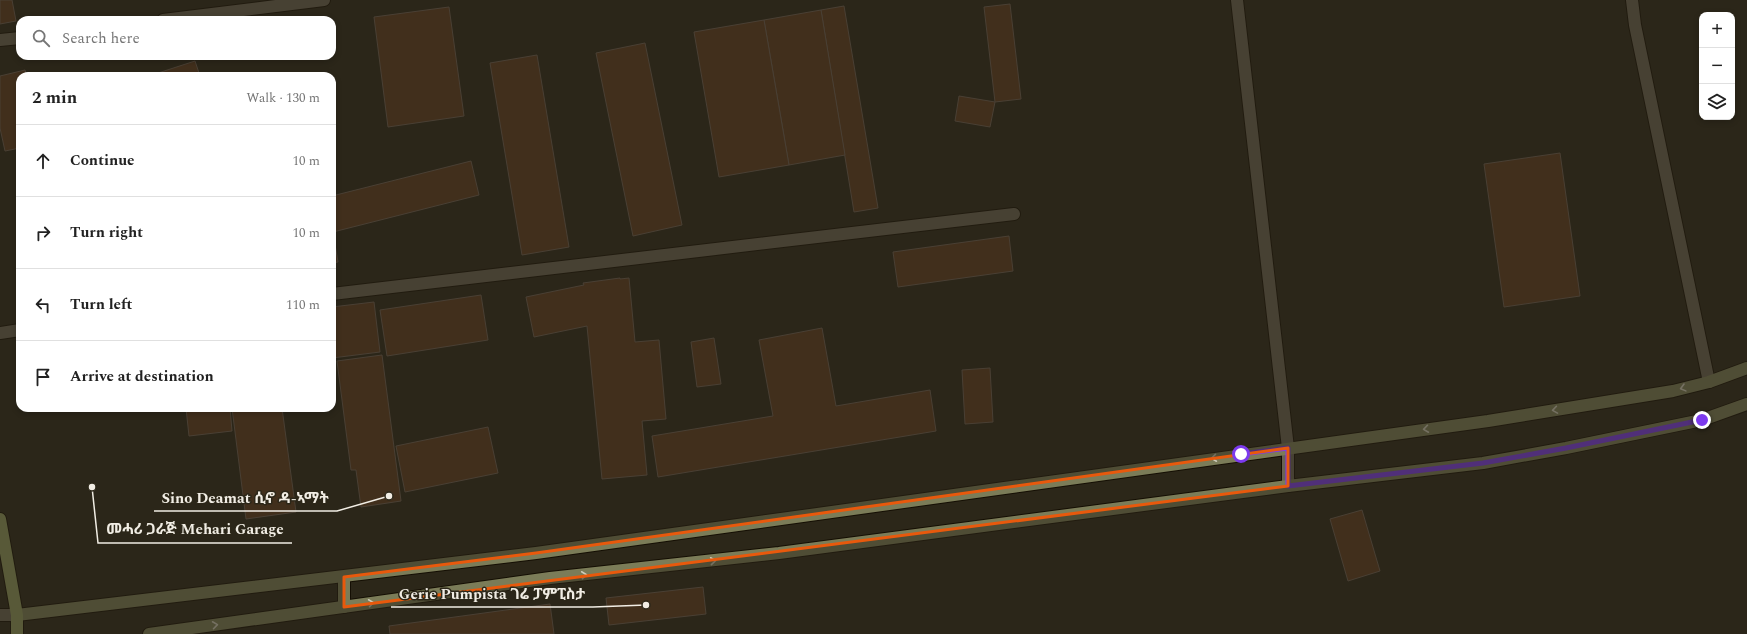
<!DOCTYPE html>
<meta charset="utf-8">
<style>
:root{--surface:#fff;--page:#f2f2f2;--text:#222;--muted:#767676;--line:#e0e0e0}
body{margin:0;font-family:Spectral,"Noto Sans Ethiopic",serif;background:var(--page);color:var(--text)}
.controls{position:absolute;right:12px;top:12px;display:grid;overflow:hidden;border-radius:8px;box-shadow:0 2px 6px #0003}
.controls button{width:36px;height:36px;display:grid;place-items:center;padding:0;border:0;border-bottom:1px solid var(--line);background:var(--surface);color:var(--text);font:20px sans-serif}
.stop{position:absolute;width:12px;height:12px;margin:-9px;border:3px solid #7c3aed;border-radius:50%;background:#fff}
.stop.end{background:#7c3aed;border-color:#fff;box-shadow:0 1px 4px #0008}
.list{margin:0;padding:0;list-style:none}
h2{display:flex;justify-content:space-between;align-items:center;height:52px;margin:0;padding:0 16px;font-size:17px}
h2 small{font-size:13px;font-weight:400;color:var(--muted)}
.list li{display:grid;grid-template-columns:26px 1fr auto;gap:12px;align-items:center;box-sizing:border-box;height:72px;padding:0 16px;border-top:1px solid var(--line)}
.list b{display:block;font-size:15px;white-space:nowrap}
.list em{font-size:13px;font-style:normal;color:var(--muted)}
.icon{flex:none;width:22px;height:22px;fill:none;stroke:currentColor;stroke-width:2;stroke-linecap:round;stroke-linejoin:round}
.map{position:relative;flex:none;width:1747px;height:634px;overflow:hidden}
.search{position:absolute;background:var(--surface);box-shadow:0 2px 6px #0003;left:16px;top:16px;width:320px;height:44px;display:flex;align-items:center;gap:10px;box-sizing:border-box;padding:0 14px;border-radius:12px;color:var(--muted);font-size:15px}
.panel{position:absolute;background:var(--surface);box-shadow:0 2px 6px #0003;left:16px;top:72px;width:320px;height:340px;border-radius:12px}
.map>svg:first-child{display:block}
.building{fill:#5c3a1f;stroke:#6d5e54}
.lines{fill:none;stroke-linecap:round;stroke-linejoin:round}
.street-casing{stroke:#150f04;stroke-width:14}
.secondary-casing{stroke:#150f04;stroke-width:14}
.primary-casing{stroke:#150f04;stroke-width:14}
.street{stroke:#696253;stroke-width:12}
.secondary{stroke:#7b7c58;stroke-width:12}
.primary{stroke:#8e975e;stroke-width:12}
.oneway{stroke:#cecbba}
.route{stroke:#7c3aed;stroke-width:5}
.marked{fill:none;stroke:#e8590c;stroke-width:3;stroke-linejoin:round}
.leader{fill:none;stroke:#f1ede4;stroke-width:1.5}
.callout-dot{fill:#f1ede4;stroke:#2c2719;stroke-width:1.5}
.callout-label{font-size:15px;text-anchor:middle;font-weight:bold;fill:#f1ede4;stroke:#2c2719;stroke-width:3;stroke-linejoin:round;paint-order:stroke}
</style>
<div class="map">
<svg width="1747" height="634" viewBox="0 0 1747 634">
<rect width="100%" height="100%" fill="#2c2719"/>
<g class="building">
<polygon points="0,0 12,0 16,21 0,24"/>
<polygon points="1010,4 1021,99 995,102 984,7"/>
<polygon points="844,6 878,208 854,212 821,10"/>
<polygon points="449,7 464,116 388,127 374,17"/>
<polygon points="821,10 845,155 789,165 764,20"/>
<polygon points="764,20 789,165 719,177 694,32"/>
<polygon points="645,43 682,225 633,236 596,53"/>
<polygon points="537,55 569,247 522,255 490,63"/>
<polygon points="195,61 200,76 152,76 152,75"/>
<polygon points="25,70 27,76 20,76 20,148 5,151 0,128 0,76"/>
<polygon points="959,96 995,102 990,127 955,121"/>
<polygon points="1560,153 1580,296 1504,307 1484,164"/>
<polygon points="471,161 479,195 333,232 332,196"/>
<polygon points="332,227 338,262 332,263"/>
<polygon points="1009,236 1013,271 898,287 893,252"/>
<polygon points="620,278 620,279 629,278 635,342 659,340 666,419 642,421 647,475 602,479 587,326 534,337 526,297 584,285 583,283"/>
<polygon points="481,295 488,340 387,356 380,310"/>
<polygon points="374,302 380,352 332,358 332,307"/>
<polygon points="822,328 836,406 930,390 936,431 658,477 652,436 773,416 759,340"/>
<polygon points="714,338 721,384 697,387 691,342"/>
<polygon points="382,355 401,501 361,507 356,470 351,470 337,361"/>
<polygon points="990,368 993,422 965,424 962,370"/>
<polygon points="186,408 230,408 232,431 189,436"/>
<polygon points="232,408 282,408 296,512 246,519"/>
<polygon points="488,427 498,473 405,492 396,446"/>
<polygon points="1362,510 1380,571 1348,581 1330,519"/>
<polygon points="703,587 706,614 609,625 606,598"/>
<polygon points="550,604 554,634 390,634 389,626"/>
</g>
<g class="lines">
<g class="street-casing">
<g id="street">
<polyline points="1237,0 1288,448 1288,486"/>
<polyline points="1632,0 1635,25 1709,382"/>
<polyline points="163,20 324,0"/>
<polyline points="0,40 20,38"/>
<polyline points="332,294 1014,214"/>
<polyline points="0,333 20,330"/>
<polyline points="0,615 17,615"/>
</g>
</g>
<g class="secondary-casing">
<g id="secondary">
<polyline points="344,577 344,607"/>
<polyline points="17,615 536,553 1488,421 1673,391 1709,382 1747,368"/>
<polyline points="149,634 550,578 779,553 1288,486 1483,463 1566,448 1702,420 1747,404"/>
</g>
</g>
<g class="primary-casing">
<polyline id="primary" points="0,519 17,615 17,634"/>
</g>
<use href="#street" class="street"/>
<use href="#secondary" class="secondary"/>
<use href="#primary" class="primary"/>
</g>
<defs><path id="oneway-chevron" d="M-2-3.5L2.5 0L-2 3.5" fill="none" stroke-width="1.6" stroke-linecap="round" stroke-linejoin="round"/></defs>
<g class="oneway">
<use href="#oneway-chevron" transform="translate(1683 388) rotate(165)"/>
<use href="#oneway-chevron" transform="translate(1555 410) rotate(171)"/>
<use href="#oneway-chevron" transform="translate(1426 429) rotate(172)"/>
<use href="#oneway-chevron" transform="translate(1214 458) rotate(172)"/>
<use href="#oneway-chevron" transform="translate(713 561) rotate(-6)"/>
<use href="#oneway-chevron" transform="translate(584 575) rotate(-6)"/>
<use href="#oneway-chevron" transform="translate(371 603) rotate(-8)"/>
<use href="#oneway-chevron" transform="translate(215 625) rotate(-8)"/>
</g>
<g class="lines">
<polyline class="route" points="1241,454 1288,448 1288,486 1483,463 1566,448 1702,420"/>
</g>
<path d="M0 0H1747V634H0ZM1288,448V486L344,607V577L536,553Z" fill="#2c2719" fill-opacity=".55" fill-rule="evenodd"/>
<path class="marked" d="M1288,448V486L344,607V577L536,553Z"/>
<path class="leader" d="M389 496L337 511H154M92 487L98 543H292M646 605L593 607H391"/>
<g class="callout-dot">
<circle cx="389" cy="496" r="4"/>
<circle cx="92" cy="487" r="4"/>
<circle cx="646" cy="605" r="4"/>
</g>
<g class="callout-label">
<text x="245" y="503">Sino Deamat ሲኖ ዳ-ኣማት</text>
<text x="195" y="534">መሓሪ ጋራጅ Mehari Garage</text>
<text x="492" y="599">Gerie Pumpista ገሬ ፓምፒስታ</text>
</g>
</svg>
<div class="controls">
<button>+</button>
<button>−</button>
<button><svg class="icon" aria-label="layers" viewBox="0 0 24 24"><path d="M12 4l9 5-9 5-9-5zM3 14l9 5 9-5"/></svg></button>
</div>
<div class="stop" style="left:1241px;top:454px"></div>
<div class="stop end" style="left:1702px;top:420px"></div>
<div class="search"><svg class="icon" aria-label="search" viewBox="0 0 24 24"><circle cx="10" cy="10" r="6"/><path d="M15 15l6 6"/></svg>Search here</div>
<section class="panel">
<h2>2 min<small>Walk · 130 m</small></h2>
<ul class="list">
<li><svg class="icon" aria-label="ahead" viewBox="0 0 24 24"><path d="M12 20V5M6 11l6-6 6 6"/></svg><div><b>Continue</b></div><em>10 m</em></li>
<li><svg class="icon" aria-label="right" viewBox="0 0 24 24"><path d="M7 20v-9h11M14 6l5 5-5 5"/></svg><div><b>Turn right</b></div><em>10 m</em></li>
<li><svg class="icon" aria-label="left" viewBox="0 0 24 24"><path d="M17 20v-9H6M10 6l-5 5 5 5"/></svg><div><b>Turn left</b></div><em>110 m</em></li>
<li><svg class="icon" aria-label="arrive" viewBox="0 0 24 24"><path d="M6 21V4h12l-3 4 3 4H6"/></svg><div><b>Arrive at destination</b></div></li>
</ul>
</section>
</div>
